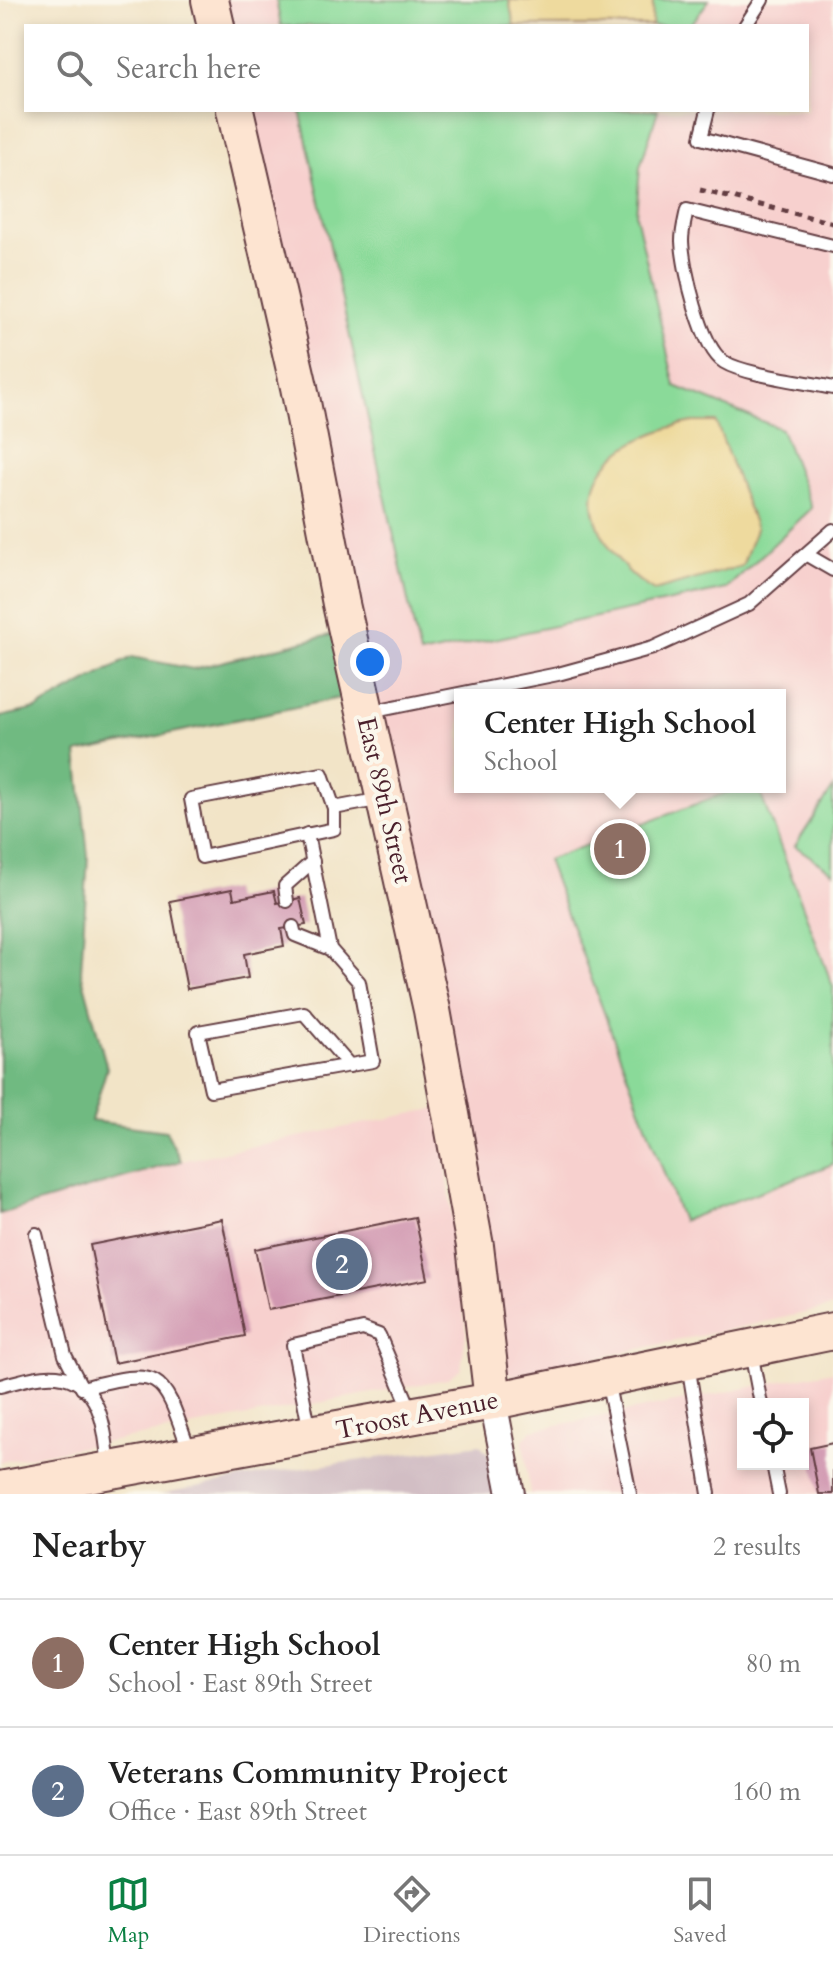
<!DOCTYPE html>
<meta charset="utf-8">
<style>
:root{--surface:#fff;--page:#f6f6f6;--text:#222;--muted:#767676;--line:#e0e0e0;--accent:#0b8043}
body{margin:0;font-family:Cardo,serif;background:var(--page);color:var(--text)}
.controls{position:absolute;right:24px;bottom:24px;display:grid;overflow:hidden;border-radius:0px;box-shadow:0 4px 12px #0003}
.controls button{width:72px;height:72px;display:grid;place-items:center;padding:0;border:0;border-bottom:2px solid var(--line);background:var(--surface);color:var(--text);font:40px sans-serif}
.you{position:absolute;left:370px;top:662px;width:28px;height:28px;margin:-20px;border:6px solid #fff;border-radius:50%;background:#1a73e8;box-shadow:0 0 0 12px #1a73e833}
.badge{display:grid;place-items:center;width:52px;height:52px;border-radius:50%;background:var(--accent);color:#fff;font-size:26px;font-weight:700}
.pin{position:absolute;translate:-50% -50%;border:4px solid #fff;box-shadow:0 2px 8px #0006}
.popup{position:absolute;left:454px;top:689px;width:332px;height:104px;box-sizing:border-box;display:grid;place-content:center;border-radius:0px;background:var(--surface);filter:drop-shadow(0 2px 6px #0005);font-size:26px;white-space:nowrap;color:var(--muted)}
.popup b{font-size:30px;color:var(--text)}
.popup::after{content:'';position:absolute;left:50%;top:100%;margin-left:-16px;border:16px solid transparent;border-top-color:var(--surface)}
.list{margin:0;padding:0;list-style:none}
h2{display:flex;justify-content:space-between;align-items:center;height:104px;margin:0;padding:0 32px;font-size:34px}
h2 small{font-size:26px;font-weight:400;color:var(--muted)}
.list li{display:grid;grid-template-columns:52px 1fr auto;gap:24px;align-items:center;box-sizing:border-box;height:128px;padding:0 32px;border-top:2px solid var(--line)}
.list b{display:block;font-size:30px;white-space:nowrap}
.list p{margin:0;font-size:26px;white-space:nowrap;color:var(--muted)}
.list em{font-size:26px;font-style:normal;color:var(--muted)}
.icon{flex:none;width:44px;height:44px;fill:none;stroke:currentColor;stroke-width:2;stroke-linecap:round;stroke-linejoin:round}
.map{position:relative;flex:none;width:833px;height:1494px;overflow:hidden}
.search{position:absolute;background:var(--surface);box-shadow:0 4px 12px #0003;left:24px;right:24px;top:24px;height:88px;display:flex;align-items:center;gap:20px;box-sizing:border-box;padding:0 28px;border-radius:0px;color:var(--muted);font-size:30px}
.sheet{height:360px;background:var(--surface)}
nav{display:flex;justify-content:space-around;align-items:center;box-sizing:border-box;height:112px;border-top:2px solid var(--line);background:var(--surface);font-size:22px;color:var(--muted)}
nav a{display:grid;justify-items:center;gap:4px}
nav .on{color:var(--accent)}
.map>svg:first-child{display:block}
.built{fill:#f7d0ce;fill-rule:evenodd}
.industrial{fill:#d2bec4}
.green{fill:#8ada99;stroke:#6a7c62;stroke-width:2}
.forest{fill:#6fba81;stroke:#5c6c56;stroke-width:2}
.sand{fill:#eeda9e;stroke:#9c7c64;stroke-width:2}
.building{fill:#d198b1}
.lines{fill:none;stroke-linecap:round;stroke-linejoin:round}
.lane-casing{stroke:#633d42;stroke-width:16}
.street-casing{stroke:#633d42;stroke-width:30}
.secondary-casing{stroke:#633d42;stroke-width:40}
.path{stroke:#633d42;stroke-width:5;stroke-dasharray:6 6;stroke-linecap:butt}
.lane{stroke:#fff;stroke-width:12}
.street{stroke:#fff;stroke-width:26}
.secondary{stroke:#fde4d1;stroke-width:36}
.labels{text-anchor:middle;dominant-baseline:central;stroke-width:8;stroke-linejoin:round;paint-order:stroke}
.street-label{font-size:26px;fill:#4a1f2b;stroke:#fbf7ec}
</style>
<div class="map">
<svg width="833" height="1494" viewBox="0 0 833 1494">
<rect width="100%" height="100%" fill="#fbf7ec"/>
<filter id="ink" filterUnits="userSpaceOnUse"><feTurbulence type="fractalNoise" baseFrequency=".0125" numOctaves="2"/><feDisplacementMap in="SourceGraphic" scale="16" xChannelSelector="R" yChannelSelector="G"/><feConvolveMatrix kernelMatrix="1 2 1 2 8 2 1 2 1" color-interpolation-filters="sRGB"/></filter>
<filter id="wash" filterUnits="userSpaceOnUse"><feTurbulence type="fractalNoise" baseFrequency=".006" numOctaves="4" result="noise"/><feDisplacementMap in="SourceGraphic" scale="32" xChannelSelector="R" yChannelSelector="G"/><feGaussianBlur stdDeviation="1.8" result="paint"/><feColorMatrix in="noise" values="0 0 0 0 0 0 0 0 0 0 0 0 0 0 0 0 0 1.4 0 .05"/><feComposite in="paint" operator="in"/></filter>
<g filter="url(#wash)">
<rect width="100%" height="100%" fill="#f2e4c7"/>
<g class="built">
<path d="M224,0H833V1307L513,1376L501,1366L248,110H807V26H229ZM460,695H780V787H460Z"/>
<polygon points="439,1108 466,1332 461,1369 447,1379 0,1462 0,1214 181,1161"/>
<path d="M833,1371V1494H530L523,1440L532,1430ZM743,1404H803V1464H743Z"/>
</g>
<polygon class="industrial" points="480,1444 488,1454 496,1494 160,1494 274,1472"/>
<g class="green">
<polygon points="276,0 709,0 690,26 281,26"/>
<polygon points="300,110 658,110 640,167 636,215 675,386 781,429 812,508 726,589 420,655"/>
<polygon points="741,787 758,787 833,987 833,1164 682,1221 547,860"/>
<polygon points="833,788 833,872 795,846"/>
</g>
<polygon class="forest" points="334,634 349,696 77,753 88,856 81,972 107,1068 91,1121 166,1131 181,1161 0,1214 0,717 36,709 132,657 193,669"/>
<g class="sand">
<polygon points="509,0 653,0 652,26 514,26"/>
<path d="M693,422H716L756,529L742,566L654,591C632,578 619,563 606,542C565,471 631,434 693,422Z"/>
</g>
<g id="blocks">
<g class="building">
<polygon points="232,889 234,899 274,891 277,903 300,898 306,925 281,929 284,946 244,954 248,978 187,989 170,901"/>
<polygon points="415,1217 428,1279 268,1310 255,1249"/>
<polygon points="222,1219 245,1336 114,1363 90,1245"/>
<polygon points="833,1443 833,1494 819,1494 810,1448"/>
</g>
</g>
</g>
<g filter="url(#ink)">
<use href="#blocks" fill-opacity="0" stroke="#633d42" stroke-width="2"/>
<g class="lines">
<g class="lane-casing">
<g id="lane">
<polyline points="745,26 762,0"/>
<polyline points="708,110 701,138 833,174"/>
<path d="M833,246L687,210C685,220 682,230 682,241C683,267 701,348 724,362C745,375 807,382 833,388"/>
<polyline points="807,555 833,570"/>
<polyline points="369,712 558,674 653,648 749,604 833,530"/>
<polyline points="334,808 334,829 202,857 191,799 322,774 334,808 382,799"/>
<polyline points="307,834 330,949 359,982 373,1061 211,1090 198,1032 304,1013 350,1066"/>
<polyline points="287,901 285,886 313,861"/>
<polyline points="293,927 295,935 330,949"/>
<path d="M36,1234L65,1355L82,1388C163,1367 162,1372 189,1450"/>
<polyline points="751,1352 761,1404"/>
<polyline points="688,1364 709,1494"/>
<polyline points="607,1380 630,1494"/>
<path d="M0,1386C17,1382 39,1374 57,1376C103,1381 105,1433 109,1468"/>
<polyline points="310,1432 293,1345 363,1329 379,1335 412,1413"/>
<polyline points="773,1464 779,1494"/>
</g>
</g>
<g class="street-casing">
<polyline id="street" points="493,1401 511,1494"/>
</g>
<g class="secondary-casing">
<g id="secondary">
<polyline points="210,0 216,26"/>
<polyline points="235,110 299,387 341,604 432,1010 475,1246 493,1401"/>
<polyline points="0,1490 493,1401 833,1331"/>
</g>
</g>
<polyline class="path" points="700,190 833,223"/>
<use href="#lane" class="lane"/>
<use href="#street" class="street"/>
<use href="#secondary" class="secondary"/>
</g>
</g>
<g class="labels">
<g class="street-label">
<text transform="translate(385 800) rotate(77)">East 89th Street</text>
<text transform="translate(417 1415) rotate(-11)">Troost Avenue</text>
</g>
</g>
</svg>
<div class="controls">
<button><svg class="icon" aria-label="locate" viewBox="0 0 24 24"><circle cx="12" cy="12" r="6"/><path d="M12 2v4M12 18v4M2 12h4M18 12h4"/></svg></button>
</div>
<div class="you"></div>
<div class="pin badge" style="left:620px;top:849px;background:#8d6e63">1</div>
<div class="popup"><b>Center High School</b>School</div>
<div class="pin badge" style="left:342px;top:1264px;background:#5c6f8a">2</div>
<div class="search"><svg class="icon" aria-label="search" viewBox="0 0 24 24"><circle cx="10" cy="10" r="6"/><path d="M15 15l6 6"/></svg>Search here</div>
</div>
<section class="sheet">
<h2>Nearby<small>2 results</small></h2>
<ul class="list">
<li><span class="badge" style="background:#8d6e63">1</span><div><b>Center High School</b><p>School · East 89th Street</p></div><em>80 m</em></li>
<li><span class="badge" style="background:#5c6f8a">2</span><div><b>Veterans Community Project</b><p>Office · East 89th Street</p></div><em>160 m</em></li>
</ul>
</section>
<nav>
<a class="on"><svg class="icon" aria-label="map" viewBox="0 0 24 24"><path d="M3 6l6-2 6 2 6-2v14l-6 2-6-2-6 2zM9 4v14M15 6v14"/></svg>Map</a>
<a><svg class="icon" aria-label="directions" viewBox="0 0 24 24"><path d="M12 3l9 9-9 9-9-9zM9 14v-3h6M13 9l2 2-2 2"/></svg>Directions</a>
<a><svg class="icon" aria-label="saved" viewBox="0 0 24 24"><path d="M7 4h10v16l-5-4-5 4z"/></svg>Saved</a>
</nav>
